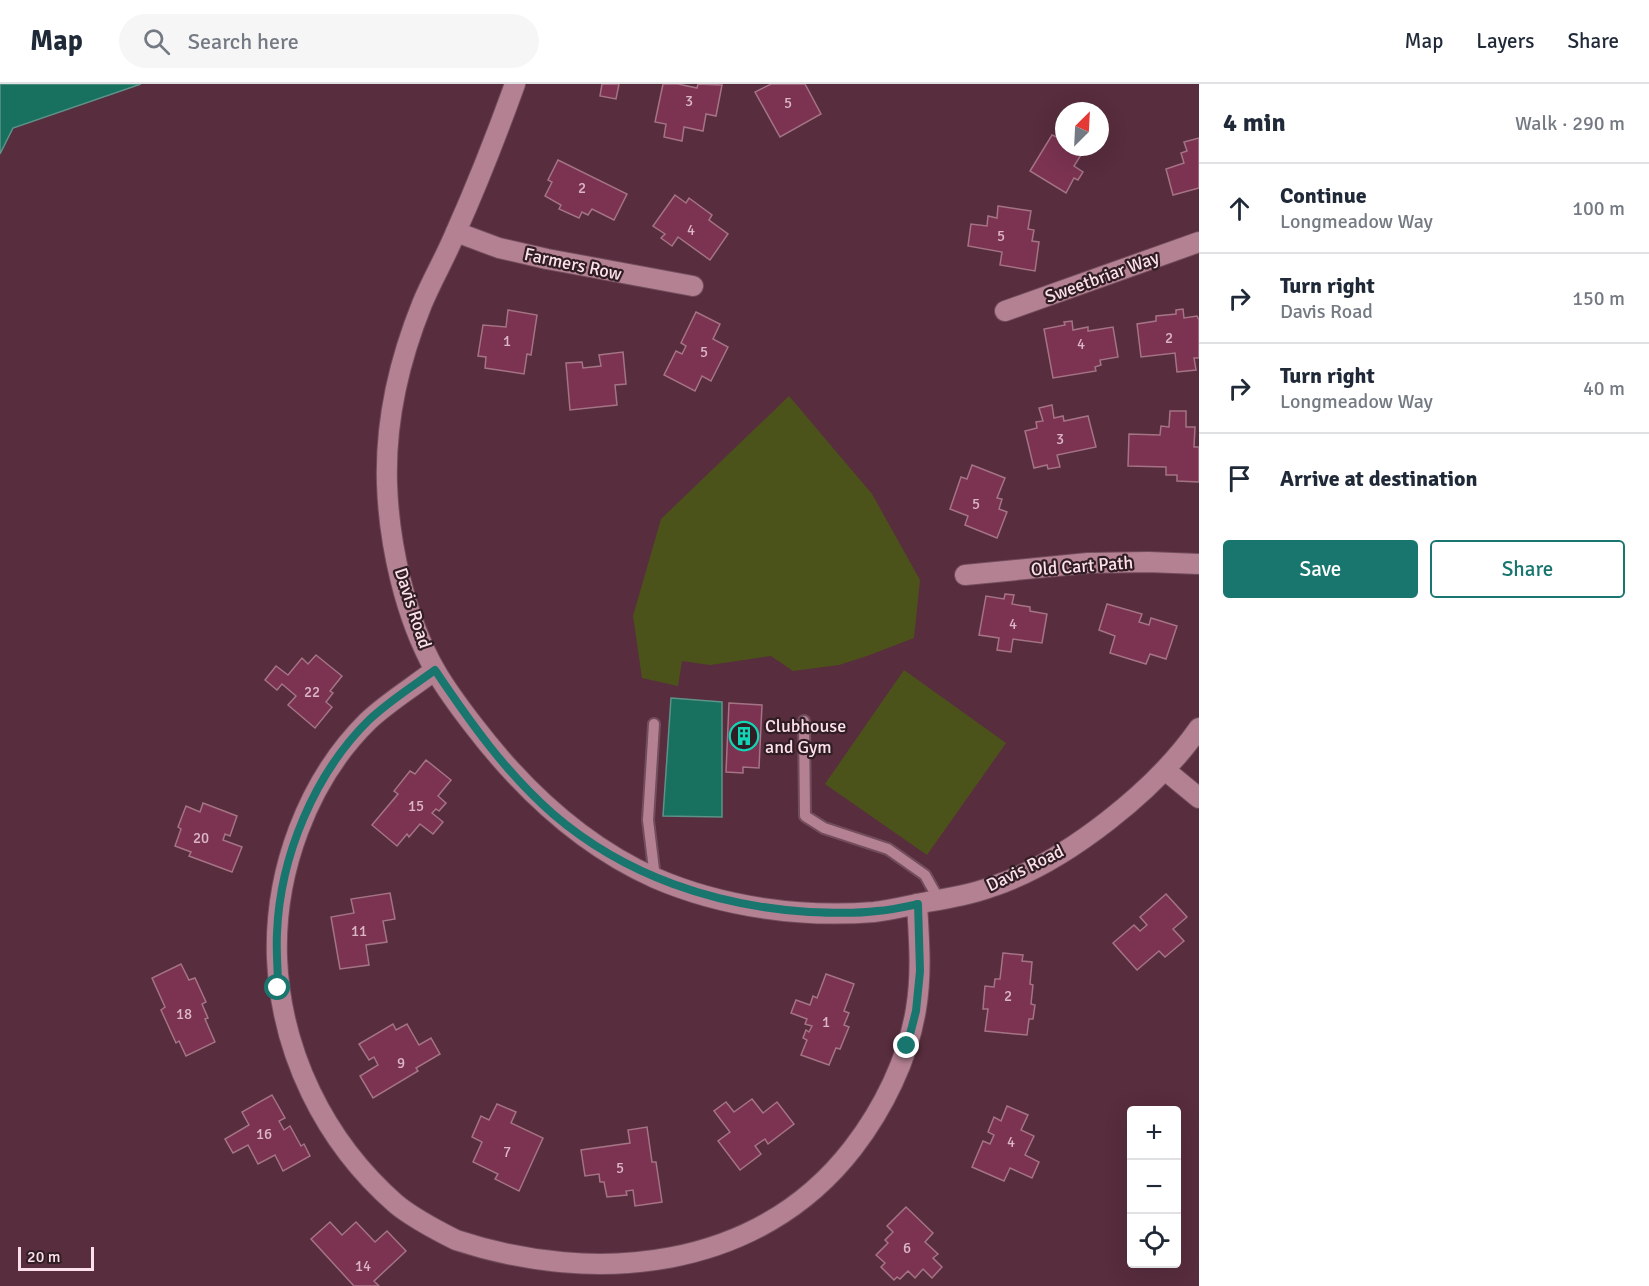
<!DOCTYPE html>
<meta charset="utf-8">
<style>
:root{--surface:#fff;--page:#f6f6f7;--text:#1f2937;--muted:#747a83;--line:#e0e1e3;--accent:#19766f}
body{margin:0;font-family:Signika,sans-serif;background:var(--page);color:var(--text)}
.controls{position:absolute;right:18px;bottom:18px;display:grid;overflow:hidden;border-radius:6px;box-shadow:0 6px 24px #0002}
.controls button{width:54px;height:54px;display:grid;place-items:center;padding:0;border:0;border-bottom:2px solid var(--line);background:var(--surface);color:var(--text);font:30px sans-serif}
.compass{position:absolute;left:1055px;top:18px;width:54px;height:54px;border-radius:50%;background:var(--surface);box-shadow:0 6px 24px #0002;rotate:24deg}
.scale{position:absolute;left:18px;bottom:15px;width:76px;box-sizing:border-box;padding-left:6px;border:3px solid #fde1ea;border-top:0;font-size:16px;line-height:21px;white-space:nowrap;color:#fde1ea;-webkit-text-stroke:4px #311d24;paint-order:stroke}
.stop{position:absolute;width:18px;height:18px;margin:-14px;border:4px solid #19766f;border-radius:50%;background:#fff}
.stop.end{background:#19766f;border-color:#fff;box-shadow:0 2px 6px #0008}
.list{margin:0;padding:0;list-style:none}
h2{display:flex;justify-content:space-between;align-items:center;height:78px;margin:0;padding:0 24px;font-size:26px}
h2 small{font-size:20px;font-weight:400;color:var(--muted)}
.list li{display:grid;grid-template-columns:39px 1fr auto;gap:18px;align-items:center;box-sizing:border-box;height:90px;padding:0 24px;border-top:2px solid var(--line)}
.list b{display:block;font-size:22px;white-space:nowrap}
.list p{margin:0;font-size:20px;white-space:nowrap;color:var(--muted)}
.list em{font-size:20px;font-style:normal;color:var(--muted)}
.actions{display:flex;gap:12px;padding:18px 24px}
.actions a{flex:1;padding:14px 0;border:2px solid var(--accent);border-radius:6px;text-align:center;font-size:21px;color:var(--accent)}
.actions .main{background:var(--accent);color:#fff}
.icon{flex:none;width:33px;height:33px;fill:none;stroke:currentColor;stroke-width:2;stroke-linecap:round;stroke-linejoin:round}
.map{position:relative;flex:none;width:1199px;height:1202px;overflow:hidden}
header{display:flex;align-items:center;gap:36px;box-sizing:border-box;height:84px;padding:0 30px;background:var(--surface);border-bottom:2px solid var(--line)}
header strong{font-size:28px}
nav{display:flex;gap:33px;margin-inline-start:auto;font-size:21px}
.search{width:420px;height:54px;background:var(--page);display:flex;align-items:center;gap:15px;box-sizing:border-box;padding:0 21px;border-radius:33px;color:var(--muted);font-size:22px}
main{display:flex}
aside{flex:1;background:var(--surface)}
.map>svg:first-child{display:block}
.green{fill:#4c531a}
.water{fill:#18705f;stroke:#5d9289;stroke-width:1.5}
.building{fill:#7b3351;stroke:#a47384;stroke-width:1.5}
.lines{fill:none;stroke-linecap:round;stroke-linejoin:round}
.service-casing{stroke:#724d5c;stroke-width:14}
.minor-casing{stroke:#724d5c;stroke-width:22}
.service{stroke:#b48193;stroke-width:10}
.minor{stroke:#b48193;stroke-width:20}
.route{stroke:#19766f;stroke-width:8}
.labels{text-anchor:middle;dominant-baseline:central;stroke-width:4.5;stroke-linejoin:round;paint-order:stroke}
.number-label{font-size:15px;fill:#dcb6c4}
.street-label{font-size:18px;fill:#fde1ea;stroke:#311d24}
.poi-label{font-size:18px;fill:#fde1ea;stroke:#311d24;text-anchor:start}
</style>
<header>
<strong>Map</strong>
<div class="search"><svg class="icon" aria-label="search" viewBox="0 0 24 24"><circle cx="10" cy="10" r="6"/><path d="M15 15l6 6"/></svg>Search here</div>
<nav><a>Map</a><a>Layers</a><a>Share</a></nav>
</header>
<main>
<div class="map">
<svg width="1199" height="1202" viewBox="0 0 1199 1202">
<rect width="100%" height="100%" fill="#582d3e"/>
<g class="green">
<polygon points="789,312 872,410 920,496 914,554 867,572 839,581 793,587 771,572 710,581 682,577 678,602 642,594 633,532 661,435"/>
<polygon points="904,586 1006,659 927,771 825,700"/>
</g>
<g class="water">
<polygon points="0,0 141,0 13,44 0,70"/>
<polygon points="671,614 722,618 722,733 663,732"/>
</g>
<g class="building">
<polygon points="602,0 619,0 616,15 600,12"/>
<polygon points="663,0 678,0 697,4 698,0 722,1 716,32 706,30 703,47 684,43 682,57 664,53 666,40 655,38"/>
<polygon points="771,0 805,0 821,30 780,53 755,8"/>
<polygon points="1064,42 1064,63 1086,63 1074,82 1083,88 1078,96 1074,94 1066,109 1030,87 1052,51 1057,53"/>
<polygon points="1199,54 1199,104 1173,111 1166,85 1184,79 1181,69 1187,67 1184,58"/>
<polygon points="558,76 627,110 614,136 592,125 588,131 582,128 579,134 559,125 561,121 545,112 552,98 548,96"/>
<polygon points="675,111 686,119 689,114 712,131 709,136 728,150 710,176 678,153 672,162 661,154 665,150 653,142"/>
<polygon points="998,122 1031,127 1028,145 1034,146 1032,157 1039,158 1035,187 1000,181 1002,168 968,162 971,140 987,142 988,132 997,134"/>
<polygon points="1183,225 1184,234 1197,232 1199,236 1199,274 1194,274 1196,286 1177,288 1175,269 1141,273 1137,240 1156,237 1156,232 1176,230 1176,226"/>
<polygon points="508,226 537,231 531,271 527,270 524,290 485,284 486,273 478,272 483,241 506,243"/>
<polygon points="696,228 720,240 713,255 728,263 711,297 702,292 695,307 664,291 676,267 682,270 686,262 681,259"/>
<polygon points="1072,237 1073,246 1088,243 1088,247 1113,243 1118,273 1100,276 1101,281 1095,283 1096,287 1053,294 1044,245 1065,241 1064,238"/>
<polygon points="623,268 626,300 615,301 617,321 570,326 566,279 582,278 583,284 601,282 599,271"/>
<polygon points="1052,321 1054,334 1063,332 1064,337 1088,332 1096,363 1057,371 1060,383 1048,385 1047,381 1034,384 1025,347 1037,344 1036,338 1043,337 1039,324"/>
<polygon points="1170,327 1186,327 1186,343 1195,343 1194,363 1199,363 1199,398 1177,397 1177,391 1166,391 1166,383 1128,382 1129,350 1160,351 1161,342 1169,343"/>
<polygon points="972,381 1005,394 997,414 1002,415 999,425 1007,428 997,454 965,441 968,432 950,425 961,393 967,395"/>
<polygon points="1005,510 1014,511 1012,520 1030,523 1030,527 1047,530 1042,559 1013,555 1011,568 997,566 999,554 979,551 986,512 1004,515"/>
<polygon points="1107,520 1142,530 1139,538 1149,541 1151,534 1177,542 1166,575 1150,570 1146,580 1110,569 1115,552 1099,546"/>
<polygon points="316,571 342,592 330,607 333,609 326,618 332,623 315,644 288,621 296,612 282,600 277,606 265,596 276,582 288,591 302,574 308,580"/>
<polygon points="729,619 762,621 759,684 743,683 743,689 726,688"/>
<polygon points="426,676 451,696 438,712 446,719 439,727 436,725 432,729 443,738 433,750 420,740 409,753 407,750 397,762 372,741 398,710 394,707 410,687 415,690"/>
<polygon points="203,719 237,732 230,752 225,750 223,756 242,763 232,788 189,772 191,768 175,762 181,745 178,743 186,722 200,728"/>
<polygon points="390,809 395,835 383,837 387,858 366,861 369,881 340,885 331,833 354,829 351,815"/>
<polygon points="1166,810 1187,833 1173,845 1184,857 1165,873 1159,867 1137,886 1113,859 1134,841 1140,847 1147,841 1140,833"/>
<polygon points="1003,869 1023,871 1022,877 1032,878 1030,900 1033,901 1031,920 1035,921 1033,935 1029,935 1027,951 985,947 988,925 983,925 985,902 994,903 995,895 1000,895"/>
<polygon points="181,880 189,896 195,894 206,918 202,920 208,934 205,935 215,958 186,972 179,957 176,959 161,926 165,923 152,894"/>
<polygon points="826,890 854,900 844,927 849,929 844,941 849,943 840,965 836,964 829,981 801,971 807,956 803,954 806,946 809,948 812,942 805,940 807,935 791,929 796,916 810,921 813,912 817,914"/>
<polygon points="393,940 396,946 407,940 419,961 431,954 440,970 416,984 418,987 373,1014 360,992 378,981 374,973 369,976 359,960"/>
<polygon points="272,1011 285,1034 279,1037 284,1046 290,1042 301,1062 304,1060 310,1072 283,1087 275,1071 258,1080 248,1061 233,1069 225,1055 249,1041 242,1028"/>
<polygon points="752,1015 763,1029 777,1018 794,1040 768,1060 765,1055 755,1062 761,1070 740,1086 718,1057 730,1048 714,1027 726,1018 734,1028"/>
<polygon points="497,1020 516,1028 511,1039 543,1054 519,1107 495,1095 498,1090 473,1078 482,1058 472,1053 481,1032 489,1036"/>
<polygon points="1007,1022 1028,1031 1021,1046 1034,1052 1025,1071 1039,1078 1032,1094 1010,1084 1004,1097 972,1083 983,1057 990,1060 994,1051 988,1048 994,1033 1001,1037"/>
<polygon points="647,1043 652,1078 656,1078 662,1118 635,1122 633,1106 626,1107 627,1111 607,1113 604,1098 600,1098 599,1090 585,1092 581,1066 630,1059 628,1046"/>
<polygon points="906,1123 933,1149 925,1158 938,1170 933,1174 942,1183 932,1194 923,1185 915,1194 908,1187 900,1195 897,1193 894,1196 881,1183 885,1179 876,1171 888,1159 885,1156 893,1148 887,1142"/>
<polygon points="330,1138 342,1151 356,1138 375,1158 387,1147 406,1167 374,1197 379,1202 354,1202 311,1155"/>
</g>
<g class="lines">
<g class="service-casing">
<g id="service">
<polyline points="804,637 805,732 824,744 888,765 925,791 939,816"/>
<polyline points="654,640 648,736 655,794"/>
</g>
</g>
<g class="minor-casing">
<g id="minor">
<path d="M515,0C497,50 477,101 455,150C445,174 432,196 422,220C399,277 385,338 387,400C389,460 405,533 435,586C446,605 460,624 474,642C523,706 581,761 655,794C722,823 802,834 874,828C892,826 910,821 927,818C950,814 973,810 994,802C1067,777 1156,706 1199,644"/>
<polyline points="456,148 499,164 547,175 693,202"/>
<polyline points="1005,227 1199,158"/>
<polyline points="965,491 1088,479 1148,478 1199,480"/>
<path d="M435,586C413,603 388,618 368,637C307,697 274,789 277,874C281,968 324,1057 396,1120C413,1134 436,1146 456,1156C595,1202 758,1187 853,1064C883,1025 908,975 916,925C922,890 919,855 917,820"/>
<polyline points="1165,686 1199,714"/>
</g>
</g>
<use href="#service" class="service"/>
<use href="#minor" class="minor"/>
</g>
<g class="lines">
<path class="route" d="M278,904C278,886 276,867 277,849C280,773 314,690 369,636C389,617 413,602 435,586C470,638 506,689 553,730C625,792 716,822 809,828C831,829 855,830 877,827C891,826 904,823 918,820L920,887L916,927L907,962"/>
</g>
<defs>
<g id="building-ring" transform="scale(1.5)"><circle r="9.5" fill="#311d24" stroke="#11d5b4" stroke-width="1.5"/><path d="M-4-6H4V6H1V3H-1V6H-4ZM-2.5-4.3h1.7v1.8h-1.7ZM.8-4.3h1.7v1.8H.8ZM-2.5-1h1.7V.8h-1.7ZM.8-1h1.7V.8H.8Z" fill="#11d5b4"/></g>
</defs>
<g fill-rule="evenodd">
<use href="#building-ring" x="744" y="652"/>
</g>
<g class="labels">
<g class="number-label">
<text x="689" y="17">3</text>
<text x="788" y="19">5</text>
<text x="582" y="104">2</text>
<text x="691" y="146">4</text>
<text x="1001" y="152">5</text>
<text x="1169" y="254">2</text>
<text x="507" y="257">1</text>
<text x="1081" y="260">4</text>
<text x="704" y="268">5</text>
<text x="1060" y="355">3</text>
<text x="976" y="420">5</text>
<text x="1013" y="540">4</text>
<text x="312" y="608">22</text>
<text x="416" y="722">15</text>
<text x="201" y="754">20</text>
<text x="359" y="847">11</text>
<text x="1008" y="912">2</text>
<text x="184" y="930">18</text>
<text x="826" y="938">1</text>
<text x="401" y="979">9</text>
<text x="264" y="1050">16</text>
<text x="1011" y="1058">4</text>
<text x="507" y="1068">7</text>
<text x="620" y="1084">5</text>
<text x="907" y="1164">6</text>
<text x="363" y="1182">14</text>
</g>
<g class="street-label">
<text transform="translate(573 180) rotate(12)">Farmers Row</text>
<text transform="translate(1102 193) rotate(-20)">Sweetbriar Way</text>
<text transform="translate(1082 482) rotate(-4)">Old Cart Path</text>
<text transform="translate(413 524) rotate(72)">Davis Road</text>
<text transform="translate(1025 784) rotate(-26)">Davis Road</text>
</g>
<g class="poi-label">
<text x="765" y="642">Clubhouse<tspan x="765" dy="21">and Gym</tspan></text>
</g>
</g>
</svg>
<div class="controls">
<button>+</button>
<button>−</button>
<button><svg class="icon" aria-label="locate" viewBox="0 0 24 24"><circle cx="12" cy="12" r="6"/><path d="M12 2v4M12 18v4M2 12h4M18 12h4"/></svg></button>
</div>
<svg class="compass" viewBox="-18 -18 36 36"><path d="M0-13l5 13h-10z" fill="#e53935"/><path d="M0 13l5-13h-10z" fill="#747a83"/></svg>
<div class="scale">20 m</div>
<div class="stop" style="left:278px;top:904px"></div>
<div class="stop end" style="left:907px;top:962px"></div>
</div>
<aside>
<h2>4 min<small>Walk · 290 m</small></h2>
<ul class="list">
<li><svg class="icon" aria-label="ahead" viewBox="0 0 24 24"><path d="M12 20V5M6 11l6-6 6 6"/></svg><div><b>Continue</b><p>Longmeadow Way</p></div><em>100 m</em></li>
<li><svg class="icon" aria-label="right" viewBox="0 0 24 24"><path d="M7 20v-9h11M14 6l5 5-5 5"/></svg><div><b>Turn right</b><p>Davis Road</p></div><em>150 m</em></li>
<li><svg class="icon" aria-label="right" viewBox="0 0 24 24"><path d="M7 20v-9h11M14 6l5 5-5 5"/></svg><div><b>Turn right</b><p>Longmeadow Way</p></div><em>40 m</em></li>
<li><svg class="icon" aria-label="arrive" viewBox="0 0 24 24"><path d="M6 21V4h12l-3 4 3 4H6"/></svg><div><b>Arrive at destination</b></div></li>
</ul>
<div class="actions"><a class="main">Save</a><a>Share</a></div>
</aside>
</main>
